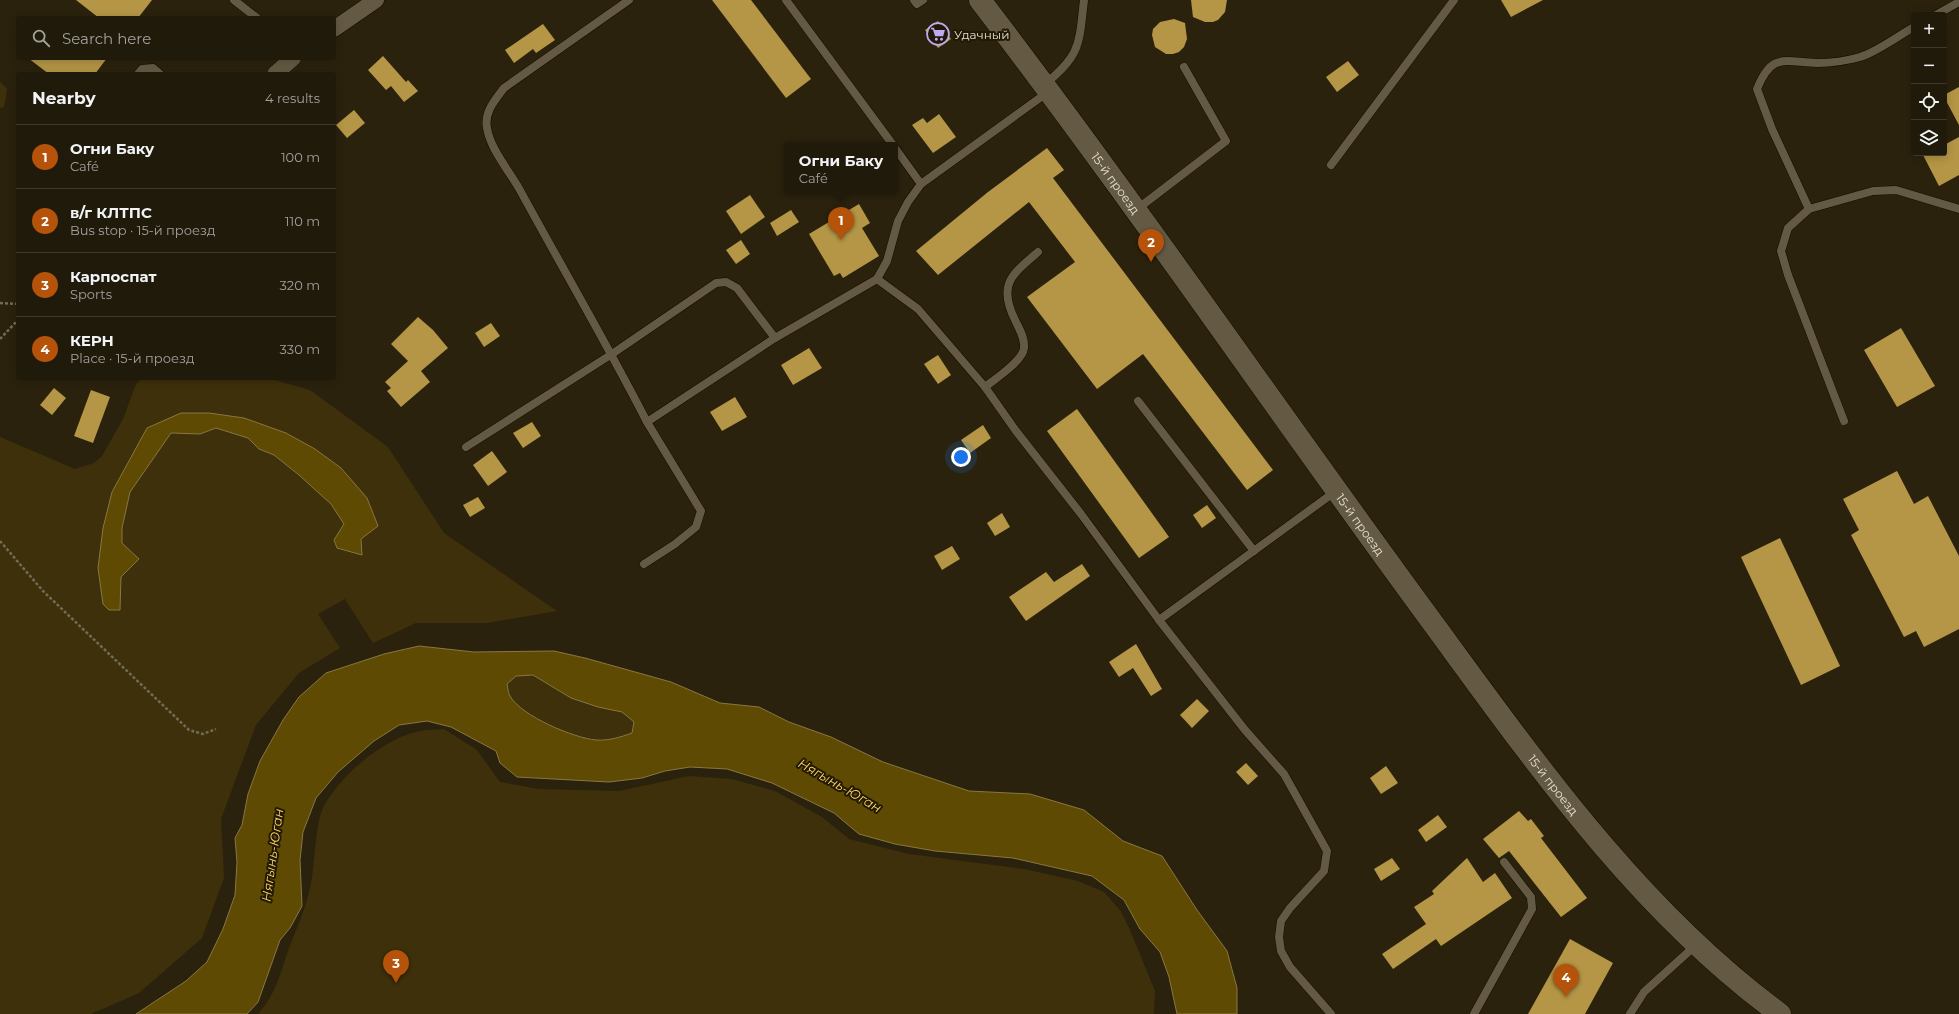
<!DOCTYPE html>
<meta charset="utf-8">
<style>
:root{--surface:#201a0a;--page:#282313;--text:#f1f3f6;--muted:#a2a19c;--line:#3d382b;--accent:#b45309}
body{margin:0;font-family:Montserrat,sans-serif;background:var(--page);color:var(--text)}
.controls{position:absolute;right:12px;top:12px;display:grid;overflow:hidden;border-radius:4px;box-shadow:0 2px 10px #0003}
.controls button{width:36px;height:36px;display:grid;place-items:center;padding:0;border:0;border-bottom:1px solid var(--line);background:var(--surface);color:var(--text);font:20px sans-serif}
.you{position:absolute;left:961px;top:457px;width:14px;height:14px;margin:-10px;border:3px solid #fff;border-radius:50%;background:#1a73e8;box-shadow:0 0 0 6px #1a73e833}
.badge{display:grid;place-items:center;width:26px;height:26px;border-radius:50%;background:var(--accent);color:#fff;font-size:13px;font-weight:700}
.pin{position:absolute;translate:-50% -33px;filter:drop-shadow(0 1px 2px #0008)}
.pin::after{content:'';position:absolute;top:21px;width:14px;height:12px;background:inherit;clip-path:polygon(0 0,100% 0,50% 100%)}
.popup{position:absolute;left:784px;top:142px;width:114px;height:52px;box-sizing:border-box;display:grid;place-content:center;border-radius:4px;background:var(--surface);filter:drop-shadow(0 1px 3px #0005);font-size:13px;white-space:nowrap;color:var(--muted)}
.popup b{font-size:15px;color:var(--text)}
.popup::after{content:'';position:absolute;left:50%;top:100%;margin-left:-8px;border:8px solid transparent;border-top-color:var(--surface)}
.list{margin:0;padding:0;list-style:none}
h2{display:flex;justify-content:space-between;align-items:center;height:52px;margin:0;padding:0 16px;font-size:17px}
h2 small{font-size:13px;font-weight:400;color:var(--muted)}
.list li{display:grid;grid-template-columns:26px 1fr auto;gap:12px;align-items:center;box-sizing:border-box;height:64px;padding:0 16px;border-top:1px solid var(--line)}
.list b{display:block;font-size:15px;white-space:nowrap}
.list p{margin:0;font-size:13px;white-space:nowrap;color:var(--muted)}
.list em{font-size:13px;font-style:normal;color:var(--muted)}
.icon{flex:none;width:22px;height:22px;fill:none;stroke:currentColor;stroke-width:2;stroke-linecap:round;stroke-linejoin:round}
.map{position:relative;flex:none;width:1959px;height:1014px;overflow:hidden}
.search{position:absolute;background:var(--surface);box-shadow:0 2px 10px #0003;left:16px;top:16px;width:320px;height:44px;display:flex;align-items:center;gap:10px;box-sizing:border-box;padding:0 14px;border-radius:4px;color:var(--muted);font-size:15px}
.panel{position:absolute;background:var(--surface);box-shadow:0 2px 10px #0003;left:16px;top:72px;width:320px;height:308px;border-radius:4px}
.map>svg:first-child{display:block}
.green{fill:#3d300b;fill-rule:evenodd}
.water{fill:#5f4a03;stroke:#887742;fill-rule:evenodd}
.building{fill:#b49646}
.lines{fill:none;stroke-linecap:round;stroke-linejoin:round}
.lane-casing{stroke:#130b00;stroke-width:9}
.street-casing{stroke:#130b00;stroke-width:17}
.secondary-casing{stroke:#130b00;stroke-width:23}
.path{stroke:#736b59;stroke-width:2.5;stroke-dasharray:3 2;stroke-linecap:butt}
.lane{stroke:#645a44;stroke-width:8}
.street{stroke:#645a44;stroke-width:16}
.secondary{stroke:#645a44;stroke-width:22}
.labels{text-anchor:middle;dominant-baseline:central;stroke-width:4;stroke-linejoin:round;paint-order:stroke}
.poi-label{font-size:12px;fill:#e6e1d4;stroke:#211904;text-anchor:start}
.street-label{font-size:12px;fill:#e6e1d4;stroke:#211904}
.water-label{font-size:13px;font-style:italic;fill:#fbd264;stroke:#211904}
</style>
<div class="map">
<svg width="1959" height="1014" viewBox="0 0 1959 1014">
<rect width="100%" height="100%" fill="#2b220d"/>
<g class="green">
<polygon points="0,82 7,89 4,107 0,108"/>
<path d="M142,378H268L310,390L388,447L444,533L557,611L487,623H416L373,643L345,599L318,614L340,648L299,673L256,725L221,819L224,878L202,938L139,993L91,1014H0V437L75,469L94,463L102,456L123,419L136,384ZM244,418L286,433L315,449L341,468L361,539L362,554L335,540L344,524L331,504L299,475L274,455L259,449L248,438L216,428L200,434L171,433L130,492L122,528V543L139,559L121,577L112,492L147,428Z"/>
<path d="M533,675L571,698L598,707L622,712L635,722L632,733C621,737 608,741 596,740C574,738 520,716 510,696C508,693 508,688 507,684L516,676Z"/>
<path d="M444,729L477,750L500,782L539,789L619,791L689,776L732,779L775,791L822,817L849,839L909,854L1024,869L1078,881L1104,892L1120,910L1130,930L1155,991L1154,1014H258C278,992 281,969 291,943C299,923 307,905 311,883C315,864 315,825 323,808C339,776 384,738 420,731C428,729 436,730 444,729Z"/>
</g>
<g class="water">
<polygon points="181,413 209,413 244,418 286,433 315,449 341,468 367,498 378,526 361,539 362,555 337,548 334,540 344,524 331,504 299,475 274,455 259,449 248,438 216,428 200,434 171,433 130,492 122,528 122,543 139,559 121,577 120,610 109,610 103,604 98,568 103,528 112,492 147,428"/>
<path d="M419,646L474,652L554,651L585,658L671,682L720,703L759,707L789,722L831,737L883,762L969,791L1030,794L1084,810L1123,841L1162,856L1197,910L1227,951L1237,988V1014H1177L1169,977L1160,952L1140,929L1124,900L1092,876L1013,858L935,851L895,844L859,834L834,813L772,783L727,769L690,767L665,771L642,778L609,782L517,777L500,763L496,751L451,727L427,721L399,725L374,741L338,772L316,798L303,832L300,860L302,906L290,928L280,940L258,1002L247,1014H136L186,981L207,962L223,929L235,895L237,862L235,838L242,825L248,794L260,761L283,720L299,697L326,673L384,654ZM533,675L571,698L598,707L622,712L634,722L632,733C621,737 608,741 596,740C574,738 521,716 510,696C508,693 508,688 507,684L516,676Z"/>
</g>
<g class="building">
<polygon points="76,0 152,0 138,18 99,18"/>
<polygon points="712,0 751,0 811,79 786,98"/>
<polygon points="1191,0 1227,0 1225,12 1218,20 1213,22 1205,22 1193,17"/>
<polygon points="1501,0 1543,0 1511,17"/>
<polygon points="1174,19 1185,23 1187,39 1184,47 1179,52 1173,54 1166,54 1155,47 1152,35 1153,29 1160,22"/>
<polygon points="938,21 951,39 938,48 925,30"/>
<polygon points="543,24 555,40 536,53 533,49 514,63 505,50"/>
<polygon points="383,56 406,82 408,80 418,91 404,102 391,86 386,90 368,70"/>
<polygon points="28,58 107,58 95,74 49,74"/>
<polygon points="1348,61 1359,75 1337,92 1326,77"/>
<polygon points="1959,87 1959,125 1944,97 1944,95"/>
<polygon points="354,110 365,123 347,138 336,125"/>
<polygon points="939,114 956,137 933,153 912,125 923,118 927,123"/>
<polygon points="1959,137 1959,175 1939,186 1922,153 1944,153 1944,145"/>
<polygon points="1047,148 1064,170 1053,178 1273,470 1247,490 1143,354 1097,389 1027,297 1075,262 1029,202 938,275 916,251 988,192"/>
<polygon points="750,195 765,217 741,234 726,211"/>
<polygon points="859,204 870,223 862,228 879,256 843,278 840,273 834,276 809,234"/>
<polygon points="791,210 799,222 777,236 770,223"/>
<polygon points="741,240 750,254 736,264 726,250"/>
<polygon points="418,317 433,330 448,348 421,371 430,382 401,407 387,391 391,388 385,382 408,361 391,344"/>
<polygon points="491,323 500,336 484,347 475,333"/>
<polygon points="1901,328 1935,386 1897,407 1864,350"/>
<polygon points="809,348 822,368 793,385 781,365"/>
<polygon points="938,355 951,375 938,384 924,364"/>
<polygon points="54,388 66,398 52,415 40,405"/>
<polygon points="91,390 110,397 93,443 74,436"/>
<polygon points="735,397 747,417 722,431 710,412"/>
<polygon points="1077,409 1169,537 1139,558 1047,431"/>
<polygon points="532,422 541,436 523,448 513,433"/>
<polygon points="983,425 991,438 970,453 961,440"/>
<polygon points="492,451 507,472 488,486 473,465"/>
<polygon points="1897,471 1914,504 1928,496 1959,556 1959,629 1924,647 1916,631 1904,637 1851,535 1859,530 1843,499"/>
<polygon points="478,497 485,508 470,517 463,505"/>
<polygon points="1207,505 1216,518 1202,528 1193,515"/>
<polygon points="1002,513 1010,527 995,536 987,523"/>
<polygon points="1780,538 1840,666 1801,685 1741,557"/>
<polygon points="952,546 960,559 942,570 934,556"/>
<polygon points="1082,564 1090,576 1026,621 1009,597 1046,572 1054,582"/>
<polygon points="1136,644 1162,689 1151,696 1133,668 1119,677 1109,662"/>
<polygon points="1197,699 1209,711 1192,728 1180,715"/>
<polygon points="1246,763 1258,776 1248,785 1236,772"/>
<polygon points="1386,766 1398,783 1381,794 1370,778"/>
<polygon points="1519,811 1528,821 1531,819 1544,836 1541,838 1587,898 1561,917 1509,851 1499,858 1483,839"/>
<polygon points="1438,815 1447,827 1426,842 1418,830"/>
<polygon points="1392,858 1400,869 1381,881 1374,869"/>
<polygon points="1467,858 1483,882 1495,873 1512,898 1441,946 1436,939 1393,969 1382,954 1426,924 1414,907 1434,894 1432,891"/>
<polygon points="1570,939 1613,963 1585,1014 1528,1014"/>
</g>
<g class="lines">
<g class="lane-casing">
<g id="lane">
<polyline points="234,0 257,18"/>
<path d="M629,0L504,88C495,100 484,112 487,128C490,149 511,173 521,192C563,269 607,344 647,422L775,338L877,279L918,309L985,387L1016,431L1081,514L1159,620L1336,491"/>
<polyline points="786,0 893,145"/>
<polyline points="914,0 917,4 923,0"/>
<polyline points="1936,15 1959,2"/>
<polyline points="138,74 142,69 153,68 160,74"/>
<path d="M1045,84C1081,55 1079,44 1084,0"/>
<polyline points="895,148 921,184 1048,92"/>
<polyline points="1331,165 1454,0"/>
<path d="M1809,209L1772,129L1757,89C1772,52 1784,62 1817,63C1831,63 1846,61 1860,57C1877,52 1898,36 1914,27"/>
<polyline points="1136,210 1226,141 1184,67"/>
<polyline points="877,279 887,261 898,221 908,202 921,184"/>
<path d="M985,387C995,379 1023,361 1024,348C1025,339 1020,330 1016,322C997,285 1011,275 1038,252"/>
<polyline points="1138,401 1254,551"/>
<polyline points="1844,421 1788,275 1781,251 1788,228 1809,209 1873,191 1896,190 1959,209"/>
<polyline points="466,447 612,354 716,283 726,282 737,288 775,338"/>
<polyline points="644,564 675,544 696,527 701,511 647,422"/>
<polyline points="1159,620 1245,730 1284,774 1327,851 1324,871 1290,908 1281,921 1279,937 1281,951 1290,967 1331,1014"/>
<polyline points="1474,1014 1532,909 1531,897 1504,862"/>
<polyline points="1630,1014 1644,992 1696,945"/>
</g>
</g>
<g class="street-casing">
<g id="street">
<polyline points="334,29 376,0"/>
<polyline points="275,74 293,58"/>
</g>
</g>
<g class="secondary-casing">
<g id="secondary">
<path id="s1" d="M980,0C1133,200 1275,408 1424,611C1530,755 1634,907 1780,1014"/>
</g>
</g>
<g class="path">
<polyline points="0,303 18,304"/>
<polyline points="0,339 18,320"/>
<polyline points="0,541 43,591 189,730 203,734 216,729"/>
</g>
<use href="#lane" class="lane"/>
<use href="#street" class="street"/>
<use href="#secondary" class="secondary"/>
</g>
<defs>
<g id="supermarket-ring" transform="scale(1.15)"><circle r="9.5" fill="#211904" stroke="#c1a8f3" stroke-width="1.5"/><path d="M-6-5.5h2.5l.6 2H6L4.5 2H-2.5L-4.4-4H-6ZM-1.5 3.2a1.3 1.3 0 1 0 .1 0ZM3 3.2a1.3 1.3 0 1 0 .1 0Z" fill="#c1a8f3"/></g>
</defs>
<g fill-rule="evenodd">
<use href="#supermarket-ring" x="938" y="34"/>
</g>
<g class="labels">
<g class="poi-label">
<text x="954" y="34">Удачный</text>
</g>
<g class="street-label">
<text stroke="none"><textPath href="#s1" startOffset="228">15-й проезд</textPath></text>
<text stroke="none"><textPath href="#s1" startOffset="648">15-й проезд</textPath></text>
<text stroke="none"><textPath href="#s1" startOffset="972">15-й проезд</textPath></text>
</g>
<g class="water-label">
<text transform="translate(840 785) rotate(30)">Нягынь-Юган</text>
<text transform="translate(272 855) rotate(-82)">Нягынь-Юган</text>
</g>
</g>
</svg>
<div class="controls">
<button>+</button>
<button>−</button>
<button><svg class="icon" aria-label="locate" viewBox="0 0 24 24"><circle cx="12" cy="12" r="6"/><path d="M12 2v4M12 18v4M2 12h4M18 12h4"/></svg></button>
<button><svg class="icon" aria-label="layers" viewBox="0 0 24 24"><path d="M12 4l9 5-9 5-9-5zM3 14l9 5 9-5"/></svg></button>
</div>
<div class="you"></div>
<div class="pin badge" style="left:841px;top:240px">1</div>
<div class="popup"><b>Огни Баку</b>Café</div>
<div class="pin badge" style="left:1151px;top:262px">2</div>
<div class="pin badge" style="left:396px;top:983px">3</div>
<div class="pin badge" style="left:1566px;top:997px">4</div>
<div class="search"><svg class="icon" aria-label="search" viewBox="0 0 24 24"><circle cx="10" cy="10" r="6"/><path d="M15 15l6 6"/></svg>Search here</div>
<section class="panel">
<h2>Nearby<small>4 results</small></h2>
<ul class="list">
<li><span class="badge">1</span><div><b>Огни Баку</b><p>Café</p></div><em>100 m</em></li>
<li><span class="badge">2</span><div><b>в/г КЛТПС</b><p>Bus stop · 15-й проезд</p></div><em>110 m</em></li>
<li><span class="badge">3</span><div><b>Карпоспат</b><p>Sports</p></div><em>320 m</em></li>
<li><span class="badge">4</span><div><b>КЕРН</b><p>Place · 15-й проезд</p></div><em>330 m</em></li>
</ul>
</section>
</div>
